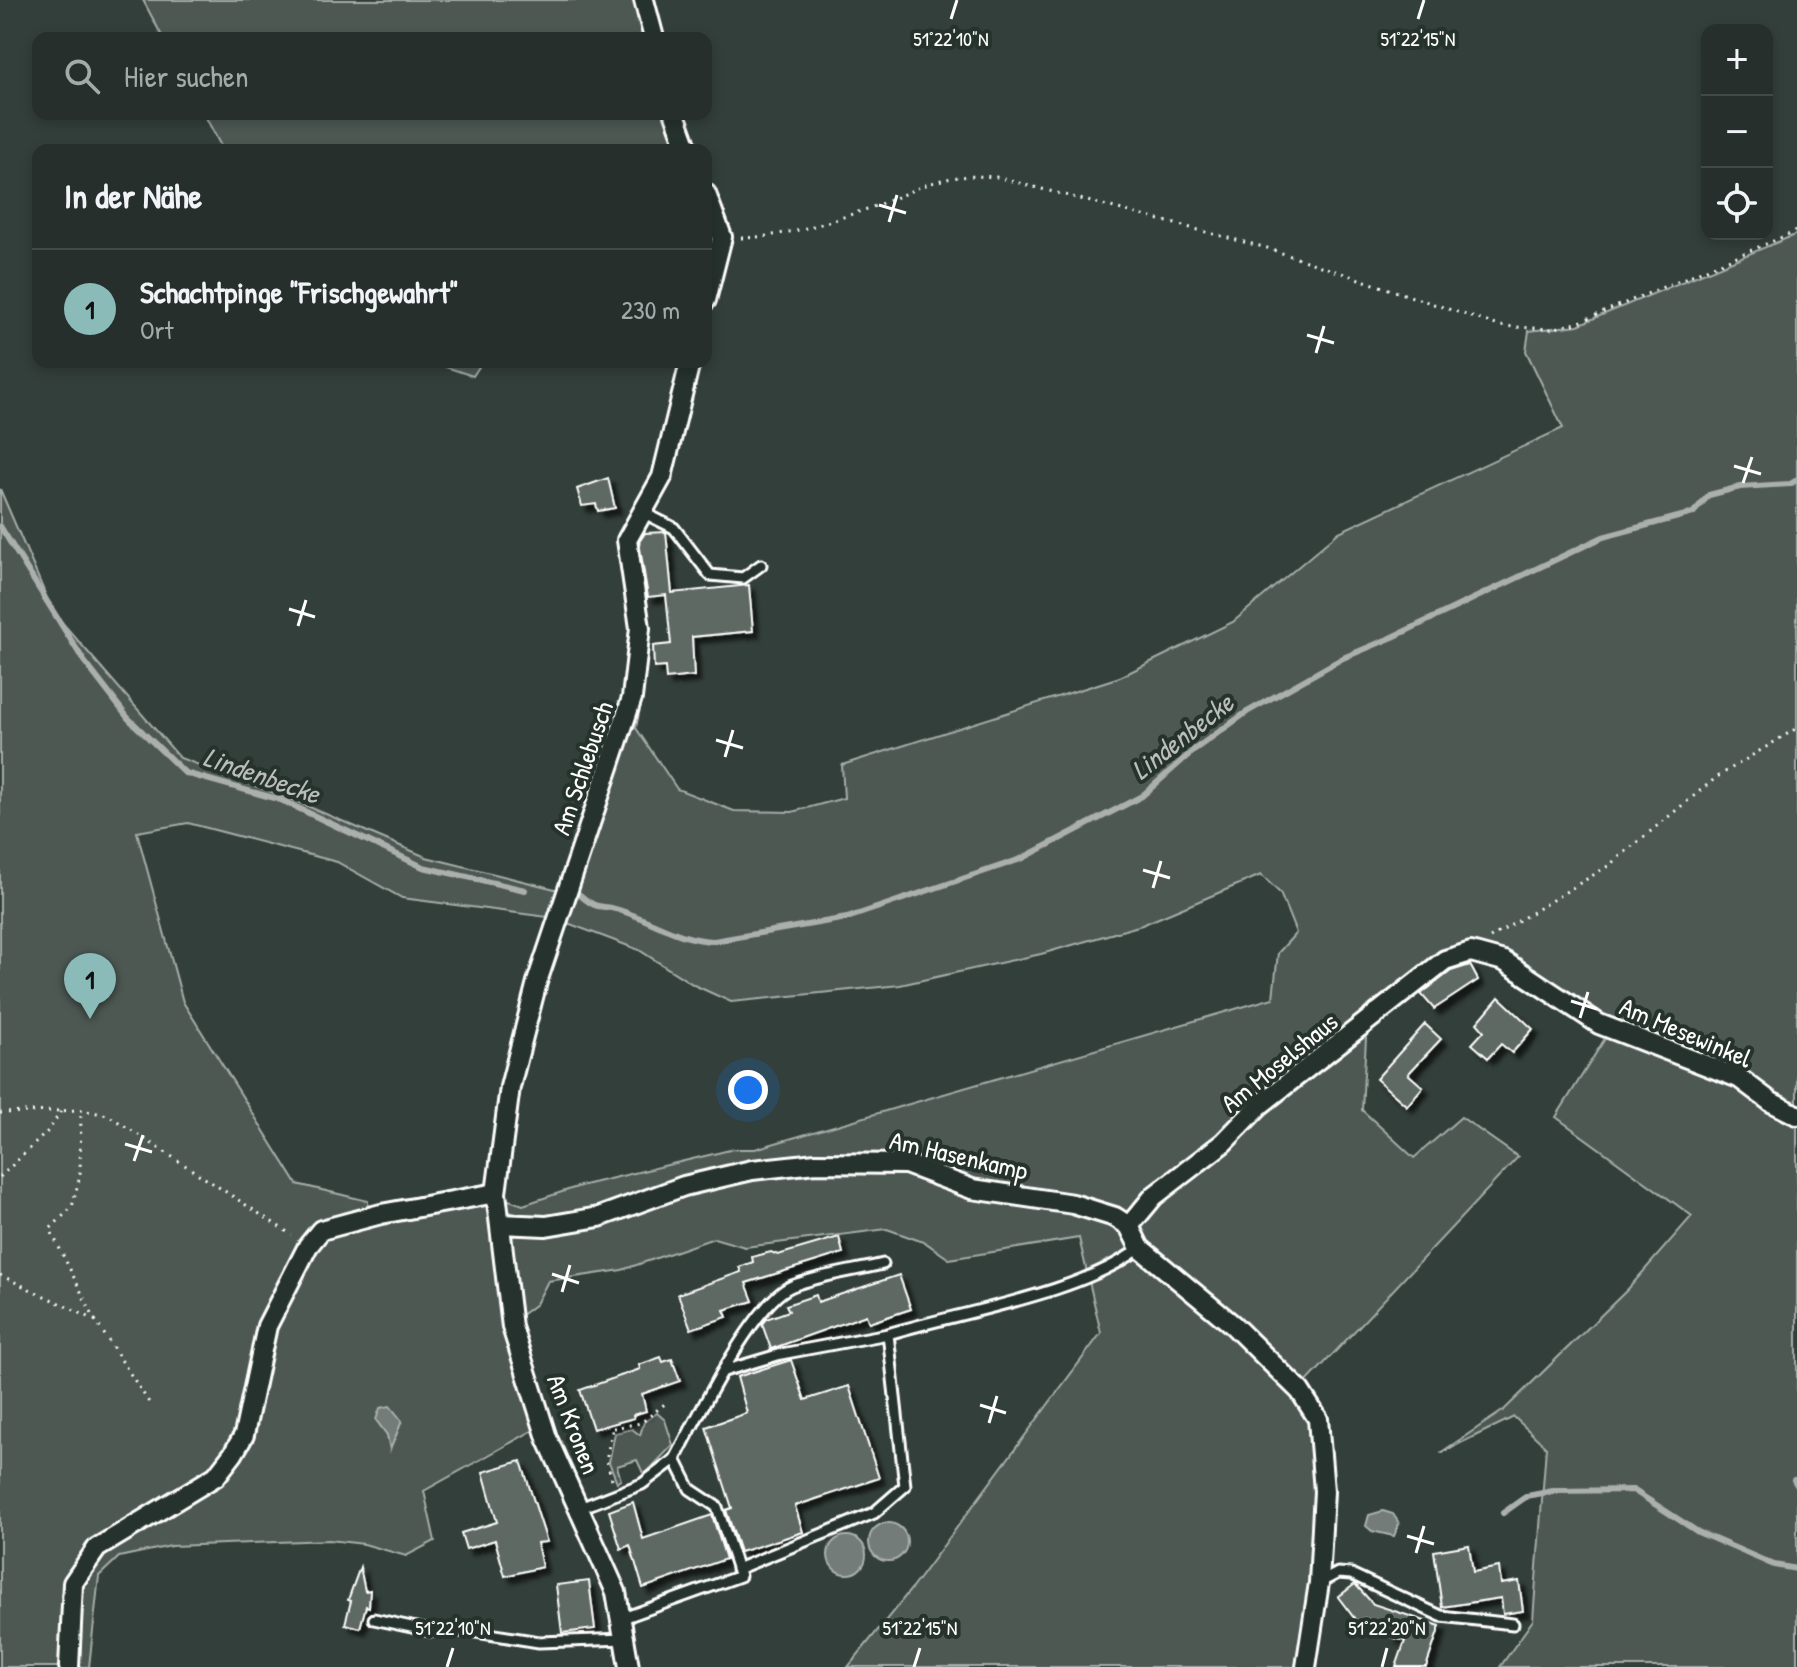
<!DOCTYPE html>
<html lang="de">
<meta charset="utf-8">
<style>
:root{--surface:#262f2c;--page:#323b38;--text:#f1f3f6;--muted:#a4a9a9;--line:#424a48;--accent:#8bbbb9}
body{margin:0;font-family:"Patrick Hand",sans-serif;background:var(--page);color:var(--text)}
.controls{position:absolute;right:24px;top:24px;display:grid;overflow:hidden;border-radius:16px;box-shadow:0 4px 12px #0003}
.controls button{width:72px;height:72px;display:grid;place-items:center;padding:0;border:0;border-bottom:2px solid var(--line);background:var(--surface);color:var(--text);font:40px sans-serif}
.you{position:absolute;left:748px;top:1090px;width:28px;height:28px;margin:-20px;border:6px solid #fff;border-radius:50%;background:#1a73e8;box-shadow:0 0 0 12px #1a73e833}
.badge{display:grid;place-items:center;width:52px;height:52px;border-radius:50%;background:var(--accent);color:#111;font-size:26px;font-weight:700}
.pin{position:absolute;translate:-50% -66px;filter:drop-shadow(0 2px 4px #0008)}
.pin::after{content:'';position:absolute;top:42px;width:28px;height:24px;background:inherit;clip-path:polygon(0 0,100% 0,50% 100%)}
.list{margin:0;padding:0;list-style:none}
h2{display:flex;justify-content:space-between;align-items:center;height:104px;margin:0;padding:0 32px;font-size:34px}
h2 small{font-size:26px;font-weight:400;color:var(--muted)}
.list li{display:grid;grid-template-columns:52px 1fr auto;gap:24px;align-items:center;box-sizing:border-box;height:120px;padding:0 32px;border-top:2px solid var(--line)}
.list b{display:block;font-size:30px;white-space:nowrap}
.list p{margin:0;font-size:26px;white-space:nowrap;color:var(--muted)}
.list em{font-size:26px;font-style:normal;color:var(--muted)}
.icon{flex:none;width:44px;height:44px;fill:none;stroke:currentColor;stroke-width:2;stroke-linecap:round;stroke-linejoin:round}
.map{position:relative;flex:none;width:1797px;height:1667px;overflow:hidden}
.search{position:absolute;background:var(--surface);box-shadow:0 4px 12px #0003;left:32px;top:32px;width:680px;height:88px;display:flex;align-items:center;gap:20px;box-sizing:border-box;padding:0 28px;border-radius:16px;color:var(--muted);font-size:30px}
.panel{position:absolute;background:var(--surface);box-shadow:0 4px 12px #0003;left:32px;top:144px;width:680px;height:224px;border-radius:16px}
.map>svg:first-child{display:block}
.green{fill:#4d5853;stroke:#a6aca9;stroke-width:2}
.water{fill:#737b78;stroke:#abb0ae;stroke-width:2}
.lines{fill:none;stroke-linecap:round;stroke-linejoin:round}
.stream{stroke:#abb0ae;stroke-width:6}
.building{fill:#5f6964;stroke:#fff;stroke-width:2;filter:url(#shadow)}
.service-casing{stroke:#fff;stroke-width:15}
.minor-casing{stroke:#fff;stroke-width:24}
.path{stroke:#fff;stroke-width:3;stroke-dasharray:2 6;stroke-linecap:butt}
.service{stroke:#26332d;stroke-width:9}
.minor{stroke:#26332d;stroke-width:18}
.ticks{fill:none;stroke:#fff;stroke-width:3}
.labels{text-anchor:middle;dominant-baseline:central;stroke-width:8;stroke-linejoin:round;paint-order:stroke}
.street-label{font-size:26px;fill:#fff;stroke:#26332d}
.water-label{font-size:28px;font-style:italic;fill:#b9bdbc;stroke:#26332d}
.ticks-label{font-size:20px;text-anchor:middle;fill:#fff;stroke:#26332d;stroke-width:8;stroke-linejoin:round;paint-order:stroke}
</style>
<div class="map">
<svg width="1797" height="1667" viewBox="0 0 1797 1667">
<defs>
<filter id="shadow"><feDropShadow dx="6" dy="6" stdDeviation="2" flood-color="#0009"/></filter>
</defs>
<rect width="100%" height="100%" fill="#333f3a"/>
<filter id="ink" filterUnits="userSpaceOnUse"><feTurbulence type="fractalNoise" baseFrequency=".0125" numOctaves="2"/><feDisplacementMap in="SourceGraphic" scale="16" xChannelSelector="R" yChannelSelector="G"/><feConvolveMatrix kernelMatrix="1 2 1 2 8 2 1 2 1" color-interpolation-filters="sRGB"/></filter>
<g filter="url(#ink)">
<g class="green">
<polygon points="143,0 639,0 650,38 163,38"/>
<polygon points="204,114 671,114 684,150 223,150"/>
<path d="M1797,234V1667H1500L1533,1620L1546,1447L1514,1417L1440,1453L1504,1410L1628,1289L1692,1216L1556,1117L1609,1032L1474,949L1358,1028L1366,1038L1362,1110L1414,1158L1461,1117L1518,1157L1302,1387L1298,1396L1314,1427L1315,1460L1312,1572L1300,1667H848L912,1588L1101,1333L1079,1238L949,1259L926,1243L887,1229L745,1247L714,1238L622,1270L548,1281L536,1304L516,1319L505,1244L513,1236L612,1209C587,1213 523,1230 505,1207L509,1200L523,1205L580,1186L734,1149H755L1273,998L1278,953L1296,933L1280,893L1261,875L1142,925L1041,954L900,985L731,1002L694,985L639,950L562,921L636,703H641L636,728L677,789L734,811L792,812L844,798L842,765L1120,677L1233,622L1339,532L1563,428L1526,351L1529,331L1578,325Z"/>
<polygon points="366,362 482,362 473,376 437,364"/>
<polygon points="0,489 53,612 180,758 293,800 426,857 563,891 555,918 402,898 337,862 188,823 137,832 183,1002 297,1184 368,1201 368,1213 325,1222 296,1257 241,1435 213,1473 72,1574 66,1667 0,1667"/>
<polygon points="473,1201 491,1207 539,1427 424,1491 435,1541 406,1556 364,1544 329,1540 171,1546 119,1557 99,1576 89,1667 74,1667 78,1581 99,1550 218,1479 250,1438 270,1328 321,1237"/>
<polygon points="657,1413 665,1420 673,1445 647,1472 643,1473 637,1460 617,1466 621,1480 617,1482 609,1462 615,1433 632,1429 640,1435 644,1422"/>
</g>
<g class="water">
<polygon points="390,1406 402,1421 390,1450 387,1435 376,1420 380,1408"/>
<polygon points="1383,1511 1393,1514 1399,1523 1394,1536 1372,1531 1366,1526 1369,1515"/>
<circle cx="888" cy="1542" r="19"/>
<circle cx="847" cy="1555" r="19"/>
</g>
<g class="lines">
<g class="stream">
<polyline points="0,526 84,661 128,718 185,773 281,800 423,867 525,890"/>
<path d="M580,895C600,912 598,903 619,910C652,920 678,940 714,941L847,918L1021,859L1142,796L1195,749L1247,712L1343,658L1393,637L1603,537L1693,513L1709,495L1740,487L1790,484L1797,480"/>
<polyline points="1794,1480 1797,1485"/>
<polyline points="1503,1513 1527,1496 1553,1491 1633,1490 1698,1532 1774,1565 1797,1569"/>
</g>
</g>
<g class="building">
<polygon points="608,478 615,508 598,511 596,504 582,506 577,489"/>
<polygon points="666,532 672,593 749,585 753,631 692,637 694,676 666,679 665,667 654,668 653,646 671,644 666,595 648,597 639,542 645,533"/>
<polygon points="1470,965 1478,980 1434,1009 1421,994 1451,971"/>
<polygon points="1499,997 1533,1029 1512,1053 1501,1044 1488,1058 1472,1044 1484,1031 1477,1023"/>
<polygon points="1425,1024 1441,1039 1408,1074 1423,1087 1407,1106 1376,1079"/>
<polygon points="839,1237 843,1253 746,1283 753,1301 724,1310 727,1317 691,1329 678,1294 741,1272 739,1267 753,1262 752,1257 771,1252 778,1255"/>
<polygon points="899,1275 911,1309 869,1323 866,1315 771,1349 762,1324 766,1319 789,1311 786,1305 816,1295 818,1302"/>
<polygon points="661,1357 663,1362 672,1359 680,1381 642,1394 646,1411 633,1415 634,1418 593,1429 580,1390 640,1369 639,1365"/>
<polygon points="791,1360 805,1400 849,1386 879,1478 795,1506 803,1532 740,1552 726,1510 732,1508 706,1427 747,1413 737,1377"/>
<polygon points="521,1461 547,1542 537,1543 542,1567 505,1576 495,1540 466,1549 461,1533 497,1522 483,1472"/>
<polygon points="633,1502 643,1539 712,1515 726,1559 643,1588 630,1545 621,1549 609,1511"/>
<polygon points="1469,1545 1473,1572 1499,1567 1501,1584 1519,1581 1523,1611 1503,1614 1501,1598 1442,1607 1434,1551"/>
<polygon points="360,1567 365,1591 370,1590 369,1607 366,1606 360,1628 345,1624 351,1601 348,1600"/>
<polygon points="589,1581 595,1629 562,1633 556,1585"/>
<polygon points="1355,1584 1373,1604 1440,1626 1426,1667 1396,1667 1405,1641 1391,1637 1394,1628 1364,1618 1358,1623 1338,1597"/>
</g>
<g class="lines">
<g class="service-casing">
<g id="service">
<polyline points="644,513 674,528 710,575 743,578 761,565"/>
<path d="M888,1334C961,1312 1081,1294 1140,1248"/>
<polyline points="724,1371 781,1354 888,1334 905,1486 874,1513 737,1569"/>
<path d="M675,1459C696,1420 754,1301 792,1286C820,1275 854,1271 883,1264"/>
<polyline points="580,1508 642,1484 675,1459 690,1489 717,1507 740,1576 623,1618"/>
<polyline points="1319,1583 1338,1573 1351,1574 1441,1616 1513,1624"/>
<polyline points="374,1619 430,1631 470,1631 539,1642 626,1639"/>
</g>
</g>
<g class="minor-casing">
<g id="minor">
<polyline points="644,0 654,38"/>
<polyline points="675,114 688,150"/>
<polyline points="706,194 722,237 706,300"/>
<polyline points="500,1224 546,1226 599,1217 684,1186 752,1170 816,1163 906,1164 972,1189 1073,1204 1115,1217 1129,1226 1140,1248 1233,1325 1300,1391 1318,1419 1324,1491 1319,1583 1306,1667"/>
<polyline points="1129,1226 1154,1196 1223,1143 1260,1105 1445,960 1471,952 1504,961 1599,1024 1739,1078 1771,1102 1797,1115"/>
<polyline points="69,1667 73,1583 97,1548 216,1476 233,1454 244,1435 267,1326 308,1246 321,1230 381,1214 496,1193"/>
<polyline points="629,1667 616,1592 547,1438 512,1327 496,1193 510,1087 537,982 632,698 640,628 627,540 662,477 690,362"/>
</g>
</g>
<g class="path">
<path d="M741,238C784,237 826,223 867,209C920,190 935,172 996,177L1267,248L1499,326L1551,329L1577,323L1797,231"/>
<polyline points="1490,938 1608,866 1717,777 1797,728"/>
<polyline points="0,1113 81,1110 108,1115 292,1235"/>
<polyline points="0,1177 49,1130 61,1111"/>
<polyline points="0,1275 95,1320 50,1229 72,1207 80,1176 81,1110"/>
<polyline points="95,1320 152,1407"/>
<polyline points="613,1428 641,1423 666,1403"/>
<polyline points="612,1479 606,1460 613,1426"/>
</g>
<use href="#service" class="service"/>
<use href="#minor" class="minor"/>
</g>
</g>
<path class="ticks" d="M951,19L957,0M1418,19L1424,0M879,205L906,213M889,222L897,195M1307,335L1334,343M1316,353L1324,326M1734,466L1761,474M1743,483L1752,457M289,609L315,617M298,626L306,600M716,740L743,748M725,757L733,730M1143,870L1170,878M1153,888L1161,861M1571,1001L1597,1009M1580,1018L1588,992M125,1144L152,1152M134,1161L143,1135M552,1274L579,1283M562,1292L570,1265M980,1405L1006,1413M989,1423L997,1396M1407,1536L1434,1544M1416,1553L1424,1526M447,1667L453,1648M914,1667L920,1648M1382,1667L1387,1648"/>
<g class="labels">
<g class="street-label">
<text transform="translate(582 768) rotate(-71)">Am Schlebusch</text>
<text transform="translate(1686 1032) rotate(23)">Am Mesewinkel</text>
<text transform="translate(1279 1062) rotate(-39)">Am Moselshaus</text>
<text transform="translate(959 1155) rotate(13)">Am Hasenkamp</text>
<text transform="translate(574 1424) rotate(69)">Am Kronen</text>
</g>
<g class="water-label">
<text transform="translate(1182 736) rotate(-38)">Lindenbecke</text>
<text transform="translate(262 775) rotate(19)">Lindenbecke</text>
</g>
</g>
<g class="ticks-label">
<text x="951" y="46">51°22'10"N</text>
<text x="1418" y="46">51°22'15"N</text>
<text x="453" y="1635">51°22'10"N</text>
<text x="920" y="1635">51°22'15"N</text>
<text x="1387" y="1635">51°22'20"N</text>
</g>
</svg>
<div class="controls">
<button>+</button>
<button>−</button>
<button><svg class="icon" aria-label="locate" viewBox="0 0 24 24"><circle cx="12" cy="12" r="6"/><path d="M12 2v4M12 18v4M2 12h4M18 12h4"/></svg></button>
</div>
<div class="you"></div>
<div class="pin badge" style="left:90px;top:1019px">1</div>
<div class="search"><svg class="icon" aria-label="search" viewBox="0 0 24 24"><circle cx="10" cy="10" r="6"/><path d="M15 15l6 6"/></svg>Hier suchen</div>
<section class="panel">
<h2>In der Nähe<small></small></h2>
<ul class="list">
<li><span class="badge">1</span><div><b>Schachtpinge &quot;Frischgewahrt&quot;</b><p>Ort</p></div><em>230 m</em></li>
</ul>
</section>
</div>
